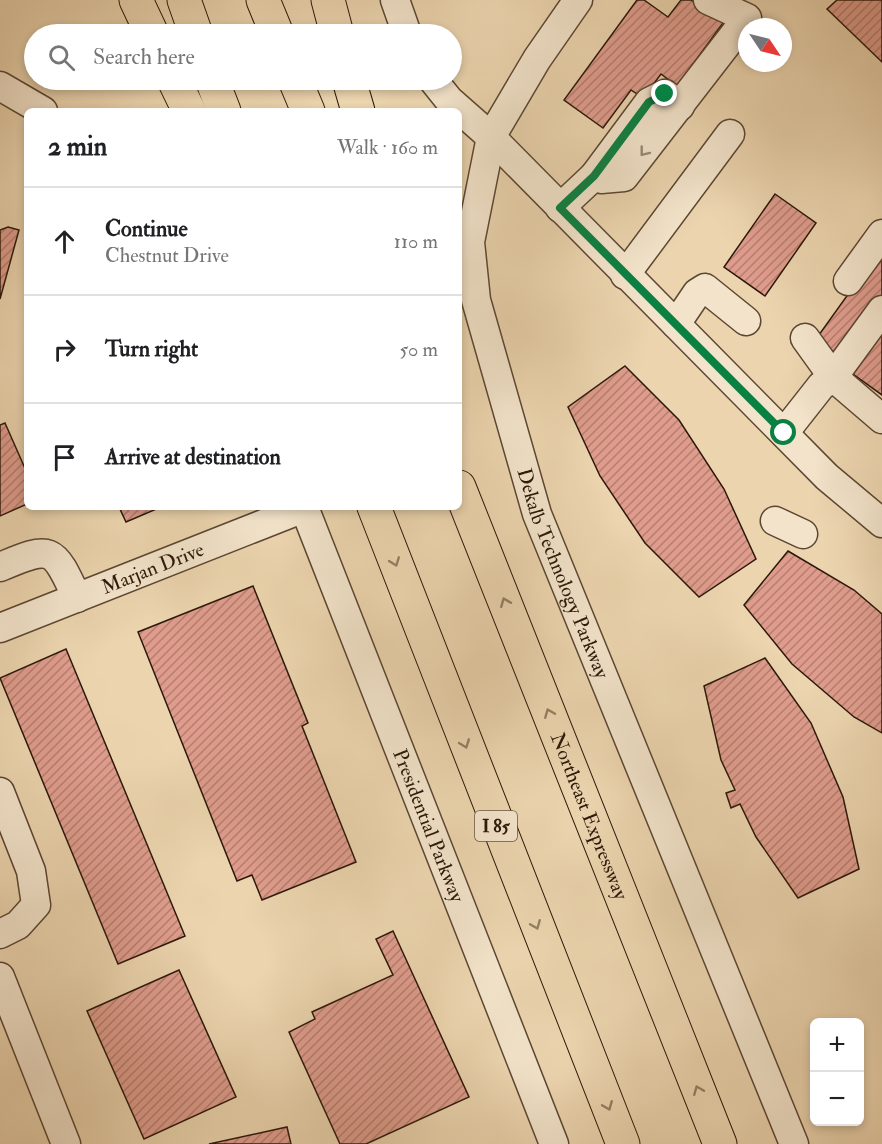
<!DOCTYPE html>
<meta charset="utf-8">
<style>
:root{--surface:#fff;--page:#f6f6f6;--text:#202124;--muted:#757577;--line:#e0e0e0}
body{margin:0;font-family:"IM FELL Double Pica",serif;background:var(--page);color:var(--text)}
.controls{position:absolute;right:18px;bottom:18px;display:grid;overflow:hidden;border-radius:9px;box-shadow:0 3px 9px #0003}
.controls button{width:54px;height:54px;display:grid;place-items:center;padding:0;border:0;border-bottom:2px solid var(--line);background:var(--surface);color:var(--text);font:30px sans-serif}
.compass{position:absolute;left:738px;top:18px;width:54px;height:54px;border-radius:50%;background:var(--surface);box-shadow:0 3px 9px #0003;rotate:125deg}
.stop{position:absolute;width:18px;height:18px;margin:-14px;border:4px solid #0b8043;border-radius:50%;background:#fff}
.stop.end{background:#0b8043;border-color:#fff;box-shadow:0 2px 6px #0008}
.list{margin:0;padding:0;list-style:none}
h2{display:flex;justify-content:space-between;align-items:center;height:78px;margin:0;padding:0 24px;font-size:26px}
h2 small{font-size:20px;font-weight:400;color:var(--muted)}
.list li{display:grid;grid-template-columns:39px 1fr auto;gap:18px;align-items:center;box-sizing:border-box;height:108px;padding:0 24px;border-top:2px solid var(--line)}
.list b{display:block;font-size:22px;white-space:nowrap}
.list p{margin:0;font-size:20px;white-space:nowrap;color:var(--muted)}
.list em{font-size:20px;font-style:normal;color:var(--muted)}
.icon{flex:none;width:33px;height:33px;fill:none;stroke:currentColor;stroke-width:2;stroke-linecap:round;stroke-linejoin:round}
.map{position:relative;flex:none;width:882px;height:1144px;overflow:hidden}
.search{position:absolute;background:var(--surface);box-shadow:0 3px 9px #0003;left:24px;top:24px;width:438px;height:66px;display:flex;align-items:center;gap:15px;box-sizing:border-box;padding:0 21px;border-radius:33px;color:var(--muted);font-size:22px}
.panel{position:absolute;background:var(--surface);box-shadow:0 3px 9px #0003;left:24px;top:108px;width:438px;height:402px;border-radius:9px}
.map>svg:first-child{display:block}
.building{fill:url(#building-hatch);stroke:#2c180a;stroke-width:1.5}
.lines{fill:none;stroke-linecap:round;stroke-linejoin:round}
.minor-casing{stroke:#5c4733;stroke-width:31}
.highway-casing{stroke:#2c180a;stroke-width:35}
.minor{stroke:#f2e3ca;stroke-width:28}
.highway{stroke:#ebd4ae;stroke-width:33}
.oneway{stroke:#998874}
.oneway2{stroke:#957f64}
.route{stroke:#0b8043;stroke-width:8}
.labels{text-anchor:middle;dominant-baseline:central;stroke-width:4.5;stroke-linejoin:round;paint-order:stroke}
.shield{fill:#f2e3ca;stroke:#675544;stroke-width:1.5}
.shield-label{font-size:18px;font-weight:bold;fill:#2c180a}
.street-label{font-size:20px;fill:#2c180a;stroke:#f2e3ca}
</style>
<div class="map">
<svg width="882" height="1144" viewBox="0 0 882 1144">
<defs>
<pattern id="building-hatch" width="6" height="6" patternUnits="userSpaceOnUse" patternTransform="scale(1.5)"><rect width="6" height="6" fill="#df9c8c"/><path d="M-1 1l2-2M0 6l6-6M5 7l2-2" fill="none" stroke="#b57e71"/></pattern>
</defs>
<rect width="100%" height="100%" fill="#ebd4ae"/>
<filter id="stains"><feTurbulence type="fractalNoise" baseFrequency=".00333" numOctaves="4"/><feColorMatrix values="0 0 0 0 .2 0 0 0 0 .09 0 0 0 0 .02 0 0 0 .5 -.17"/></filter>
<radialGradient id="worn" r=".72"><stop offset=".6" stop-color="#630" stop-opacity="0"/><stop offset="1" stop-color="#630" stop-opacity=".3"/></radialGradient>
<g class="building">
<polygon points="637,0 644,0 668,17 681,0 691,0 723,23 677,86 661,74 643,98 631,90 603,128 564,100"/>
<polygon points="837,0 882,0 882,62 827,9"/>
<polygon points="775,194 816,223 765,296 724,267"/>
<polygon points="8,227 19,230 0,299 0,230"/>
<polygon points="882,247 882,297 840,356 816,339"/>
<polygon points="882,334 882,395 853,374"/>
<polygon points="625,366 679,420 724,489 756,559 699,597 645,543 600,476 568,407"/>
<polygon points="5,423 27,473 27,504 0,516 0,425"/>
<polygon points="119,507 161,507 126,522"/>
<polygon points="788,551 854,590 882,614 882,733 854,717 792,664 744,605"/>
<polygon points="253,586 308,723 302,726 356,862 262,900 252,875 237,881 138,632"/>
<polygon points="66,649 185,936 118,964 0,678"/>
<polygon points="765,658 811,723 843,797 859,869 798,898 756,837 740,804 731,808 726,793 735,790 721,760 704,686"/>
<polygon points="393,931 469,1097 366,1144 340,1144 289,1032 315,1019 312,1012 393,975 376,939"/>
<polygon points="179,970 236,1097 144,1139 87,1011"/>
<polygon points="287,1127 291,1144 209,1144"/>
</g>
<g class="lines">
<g class="minor-casing">
<g id="minor">
<polyline points="395,0 407,34"/>
<path id="s1" d="M578,0L537,59L491,137L470,242L476,300L537,514L794,1144"/>
<polyline points="433,80 449,100 491,137 827,477 882,523"/>
<polyline points="0,86 43,111"/>
<polyline points="594,176 601,179 624,177 747,18 708,0"/>
<polyline points="560,208 594,176 649,102 665,94 680,106"/>
<polyline points="625,275 730,134"/>
<polyline points="848,281 882,234"/>
<polyline points="676,324 697,293 705,288 746,321"/>
<polyline points="805,338 833,377 882,310"/>
<polyline points="784,433 821,386 833,377 882,419"/>
<path id="s2" d="M304,507L554,1144"/>
<polyline points="775,521 803,534"/>
<path d="M0,567C52,545 53,546 77,598"/>
<path id="s3" d="M0,628L304,508"/>
<polyline points="0,792 31,871 36,905 18,925 0,934"/>
<polyline points="0,977 66,1144"/>
</g>
</g>
<g class="highway-casing">
<g id="highway">
<polyline points="136,0 152,34"/>
<polyline points="184,0 196,34"/>
<polyline points="263,0 277,34"/>
<polyline points="328,0 337,34"/>
<polyline points="174,80 189,111"/>
<polyline points="212,80 224,111"/>
<polyline points="295,80 308,111"/>
<polyline points="349,80 358,111"/>
<path id="s4" d="M459,487L720,1144"/>
<polyline points="374,507 623,1144"/>
</g>
</g>
<use href="#minor" class="minor"/>
<use href="#highway" class="highway"/>
</g>
<defs><path id="oneway-chevron" d="M-2-3.5L2.5 0L-2 3.5" fill="none" stroke-width="1.6" stroke-linecap="round" stroke-linejoin="round" transform="scale(1.5)"/></defs>
<use class="oneway" href="#oneway-chevron" transform="translate(644 152) rotate(128)"/>
<g class="oneway2">
<use href="#oneway-chevron" transform="translate(395 562) rotate(69)"/>
<use href="#oneway-chevron" transform="translate(505 602) rotate(-112)"/>
<use href="#oneway-chevron" transform="translate(549 713) rotate(-112)"/>
<use href="#oneway-chevron" transform="translate(465 744) rotate(69)"/>
<use href="#oneway-chevron" transform="translate(536 925) rotate(68)"/>
<use href="#oneway-chevron" transform="translate(698 1090) rotate(-112)"/>
<use href="#oneway-chevron" transform="translate(608 1106) rotate(68)"/>
</g>
<g class="lines">
<polyline class="route" points="665,94 649,102 594,176 560,208 784,433"/>
</g>
<g class="labels">
<rect class="shield" x="475" y="811" width="42" height="30" rx="4.5"/>
<g class="shield-label">
<text x="496" y="826">I 85</text>
</g>
<g class="street-label">
<text stroke="none"><textPath href="#s3" startOffset="164">Marjan Drive</textPath></text>
<text stroke="none"><textPath href="#s1" startOffset="615">Dekalb Technology Parkway</textPath></text>
<text stroke="none"><textPath href="#s4" startOffset="354">Northeast Expressway</textPath></text>
<text stroke="none"><textPath href="#s2" startOffset="342">Presidential Parkway</textPath></text>
</g>
</g>
<rect width="100%" height="100%" filter="url(#stains)"/>
<rect width="100%" height="100%" fill="url(#worn)"/>
</svg>
<div class="controls">
<button>+</button>
<button>−</button>
</div>
<svg class="compass" viewBox="-18 -18 36 36"><path d="M0-13l5 13h-10z" fill="#e53935"/><path d="M0 13l5-13h-10z" fill="#757577"/></svg>
<div class="stop" style="left:784px;top:433px"></div>
<div class="stop end" style="left:665px;top:94px"></div>
<div class="search"><svg class="icon" aria-label="search" viewBox="0 0 24 24"><circle cx="10" cy="10" r="6"/><path d="M15 15l6 6"/></svg>Search here</div>
<section class="panel">
<h2>2 min<small>Walk · 160 m</small></h2>
<ul class="list">
<li><svg class="icon" aria-label="ahead" viewBox="0 0 24 24"><path d="M12 20V5M6 11l6-6 6 6"/></svg><div><b>Continue</b><p>Chestnut Drive</p></div><em>110 m</em></li>
<li><svg class="icon" aria-label="right" viewBox="0 0 24 24"><path d="M7 20v-9h11M14 6l5 5-5 5"/></svg><div><b>Turn right</b></div><em>50 m</em></li>
<li><svg class="icon" aria-label="arrive" viewBox="0 0 24 24"><path d="M6 21V4h12l-3 4 3 4H6"/></svg><div><b>Arrive at destination</b></div></li>
</ul>
</section>
</div>
